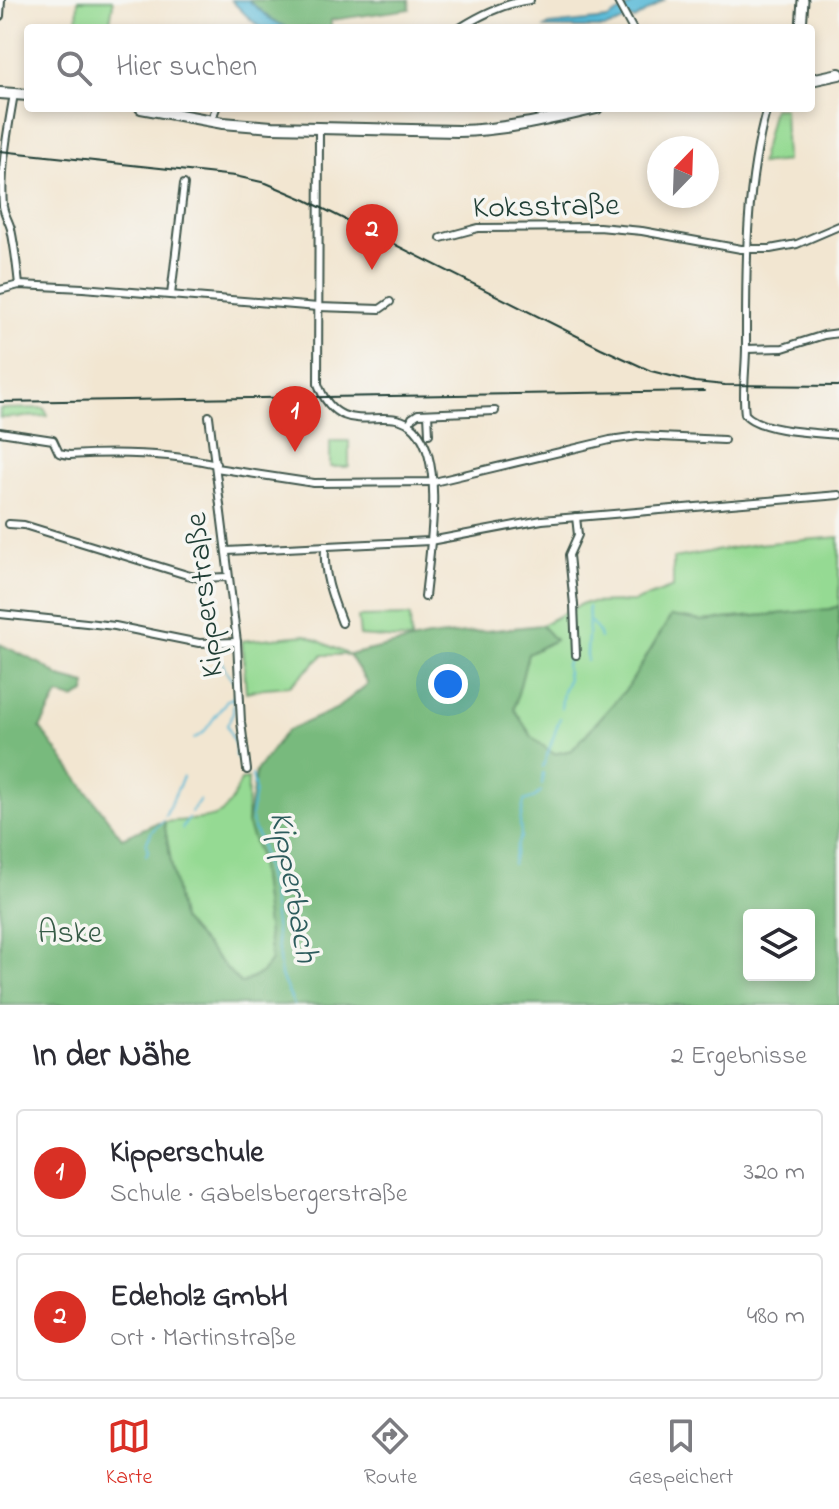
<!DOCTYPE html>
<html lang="de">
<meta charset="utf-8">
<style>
:root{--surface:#fff;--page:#f7f7f7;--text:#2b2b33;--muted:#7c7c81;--line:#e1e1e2;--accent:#d93025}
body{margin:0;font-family:"Indie Flower",sans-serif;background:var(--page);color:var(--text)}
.controls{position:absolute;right:24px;bottom:24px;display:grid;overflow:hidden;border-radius:8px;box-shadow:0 4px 12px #0003}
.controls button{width:72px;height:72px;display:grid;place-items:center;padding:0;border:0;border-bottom:2px solid var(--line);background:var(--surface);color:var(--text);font:40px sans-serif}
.compass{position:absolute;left:647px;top:136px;width:72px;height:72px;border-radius:50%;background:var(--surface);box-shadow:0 4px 12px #0003;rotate:23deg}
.you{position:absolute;left:448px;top:684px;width:28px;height:28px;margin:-20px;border:6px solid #fff;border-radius:50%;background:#1a73e8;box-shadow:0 0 0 12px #1a73e833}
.badge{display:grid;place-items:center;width:52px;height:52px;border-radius:50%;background:var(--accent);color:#fff;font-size:26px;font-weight:700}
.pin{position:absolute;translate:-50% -66px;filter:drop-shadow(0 2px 4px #0008)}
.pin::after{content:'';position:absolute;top:42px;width:28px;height:24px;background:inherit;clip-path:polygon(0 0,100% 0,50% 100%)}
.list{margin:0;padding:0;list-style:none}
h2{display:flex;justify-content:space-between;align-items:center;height:104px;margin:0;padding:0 32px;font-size:34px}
h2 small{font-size:26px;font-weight:400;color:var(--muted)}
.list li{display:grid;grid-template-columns:52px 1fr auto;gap:24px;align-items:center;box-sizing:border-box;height:128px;margin:0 16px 16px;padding:0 16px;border:2px solid var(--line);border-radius:8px}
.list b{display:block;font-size:30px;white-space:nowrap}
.list p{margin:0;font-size:26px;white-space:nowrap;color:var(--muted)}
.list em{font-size:26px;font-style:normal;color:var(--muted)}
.icon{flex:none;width:44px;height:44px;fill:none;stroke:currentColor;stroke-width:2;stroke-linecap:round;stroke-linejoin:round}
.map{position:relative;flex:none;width:839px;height:1005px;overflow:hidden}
.search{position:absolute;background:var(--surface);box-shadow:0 4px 12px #0003;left:24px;right:24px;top:24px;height:88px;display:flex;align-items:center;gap:20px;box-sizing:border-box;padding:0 28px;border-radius:8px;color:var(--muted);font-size:30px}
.sheet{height:392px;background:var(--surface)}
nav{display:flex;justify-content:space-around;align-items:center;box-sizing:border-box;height:112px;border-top:2px solid var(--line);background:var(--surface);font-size:22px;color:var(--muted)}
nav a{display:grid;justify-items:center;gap:4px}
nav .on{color:var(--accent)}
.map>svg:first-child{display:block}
.green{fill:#95da93;stroke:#5a8c64;stroke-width:2}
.forest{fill:#78ba7d;stroke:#4c7c58;stroke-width:2;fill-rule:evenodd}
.water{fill:#58b9d7;stroke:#3c7b86;stroke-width:2}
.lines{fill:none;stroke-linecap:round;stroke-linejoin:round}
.stream{stroke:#58b9d7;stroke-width:2}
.minor-casing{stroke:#3f564c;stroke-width:10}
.secondary-casing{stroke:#3f564c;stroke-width:13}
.primary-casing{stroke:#3f564c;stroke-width:14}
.minor{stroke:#fff;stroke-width:6}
.secondary{stroke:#fff;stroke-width:9}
.primary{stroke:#fff;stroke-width:10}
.rail{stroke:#1f3d34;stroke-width:2}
.labels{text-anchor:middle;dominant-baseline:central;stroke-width:7;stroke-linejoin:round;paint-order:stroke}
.street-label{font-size:32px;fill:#1f3d34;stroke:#f6f6f2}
.park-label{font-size:32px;fill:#375c47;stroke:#f6f6f2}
.water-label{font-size:34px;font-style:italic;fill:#2d5c5d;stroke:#f6f6f2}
</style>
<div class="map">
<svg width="839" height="1005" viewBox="0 0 839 1005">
<rect width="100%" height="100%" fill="#f6f6f2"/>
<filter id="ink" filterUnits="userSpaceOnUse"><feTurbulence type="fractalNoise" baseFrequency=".0125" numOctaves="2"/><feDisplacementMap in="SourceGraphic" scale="16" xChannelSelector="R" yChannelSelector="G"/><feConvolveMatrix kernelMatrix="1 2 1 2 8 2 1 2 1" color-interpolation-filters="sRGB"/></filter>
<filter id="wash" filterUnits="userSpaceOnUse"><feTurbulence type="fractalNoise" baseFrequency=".006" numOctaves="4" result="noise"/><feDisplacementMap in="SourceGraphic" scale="32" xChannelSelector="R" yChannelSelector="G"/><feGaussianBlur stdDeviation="1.8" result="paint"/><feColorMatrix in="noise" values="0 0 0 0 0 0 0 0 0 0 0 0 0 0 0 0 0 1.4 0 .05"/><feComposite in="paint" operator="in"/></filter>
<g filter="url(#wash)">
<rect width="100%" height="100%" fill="#f2e6d1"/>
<g class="green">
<polygon points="78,0 112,0 113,3 109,28 77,28"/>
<polygon points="773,108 784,108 786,161 760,164"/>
<polygon points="44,408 48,416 0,418 0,409"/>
<rect x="330" y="441" width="19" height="26"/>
<polygon points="839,537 839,606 830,609 702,621 671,616 628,687 572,750 553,754 533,739 514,709 528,654 555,640 541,625 583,603 634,602 673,587 673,558 757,544"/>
<polygon points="410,616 411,640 360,636 358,617"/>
<polygon points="306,635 349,655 323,655 290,686 265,688 246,692 242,641"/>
<path d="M248,779L247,823L258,852L271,960L262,973L240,984L181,919L164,822C179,820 208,821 221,813C231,806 236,791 241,780Z"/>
</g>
<g class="forest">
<polygon points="248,0 409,0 410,9 331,20 331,28 287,28 269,18"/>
<path d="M839,606V1005H0V644L43,665L60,677L86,684L85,693L74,699L58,695L40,728L122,838L154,824L164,822L181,919L241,984L262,973L271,960L258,852L247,824L256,771L286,731L336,709L368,684L349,655L428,637L541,625L555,640L528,654L514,709L533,738L554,754L572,750L628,687L671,616L702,621L830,609ZM809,915V975H749V915Z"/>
</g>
<g class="water">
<polygon points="231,0 248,0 269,18 287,28 262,28 251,20"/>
<polygon points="641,0 664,0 634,20 631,18 606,28 545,28 549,25 607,19"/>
</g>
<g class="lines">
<g class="stream">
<polyline points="591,622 598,631 600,638"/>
<path d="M219,648C221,661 224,671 233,681"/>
<path d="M587,661C586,642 591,626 588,607"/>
<polyline points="234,692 233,713 227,725 236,748 235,755 242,763"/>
<polyline points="561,708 563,691 568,680 566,665 570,655 569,644"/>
<polyline points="194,739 204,732 227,700 233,698"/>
<polyline points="543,767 560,718"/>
<polyline points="252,775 255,790 251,816 253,826 260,842 272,899 281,976 294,1005"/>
<polyline points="542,784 543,773"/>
<polyline points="191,812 200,799"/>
<polyline points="165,816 183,777"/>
<polyline points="182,829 189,817"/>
<polyline points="146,855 148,851 146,844 152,831 163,821"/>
<polyline points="513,864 517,845 521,837 520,822 524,801 535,797 541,791"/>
</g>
</g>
</g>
<g filter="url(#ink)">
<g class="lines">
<g class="minor-casing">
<g id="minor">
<polyline points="617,0 632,28"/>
<polyline points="0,16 1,0"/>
<path d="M460,28C482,14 504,3 530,0"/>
<path d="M14,94C8,128 0,171 3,206C4,214 9,221 11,229C15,248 17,266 19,285"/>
<path d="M767,108C745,186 746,267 746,347C746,369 742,392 745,414C759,431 816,433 839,435"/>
<polyline points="211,121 216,108"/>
<path d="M319,128L318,384C340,445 388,400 415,429C446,462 429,555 425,597"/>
<polyline points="441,238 478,228 599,227 642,231 741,249 770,249 797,244 839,226"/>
<polyline points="0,290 19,285 83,288 318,307 380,309 390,302"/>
<polyline points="171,295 184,184"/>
<polyline points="746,349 783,348 824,335 839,333"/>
<polyline points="428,414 429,434"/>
<polyline points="209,416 237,642 241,722 247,770"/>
<polyline points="409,424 412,418 418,414 495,411"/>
<path d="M0,432L53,440L59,453L69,455C116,452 169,453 216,464"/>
<polyline points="216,468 314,483 434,482 610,440 638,436 724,440"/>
<polyline points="9,524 24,525 187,575 199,578 228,577"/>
<path d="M325,546C323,574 332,597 342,623"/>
<polyline points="227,551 430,541 542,520 839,495"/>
<polyline points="0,614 115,626 199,643 237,642"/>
<polyline points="576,655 574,605 569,555 578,535 576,517"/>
</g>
</g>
<g class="secondary-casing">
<polyline id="secondary" points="801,28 803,0"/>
</g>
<g class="primary-casing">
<g id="primary">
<polyline points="811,80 839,74"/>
<polyline points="0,93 28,95"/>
<path d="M141,108L223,123L272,127L458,131C506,130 550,119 597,108"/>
</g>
</g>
<use href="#minor" class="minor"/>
<use href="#secondary" class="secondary"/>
<use href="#primary" class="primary"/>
<g class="rail">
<polyline points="0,151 235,176 266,183 306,200 601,348 651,371 695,382 725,385 839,386"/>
<polyline points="0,402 704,391"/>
</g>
</g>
</g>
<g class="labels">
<g class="street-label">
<text transform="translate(546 208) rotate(-1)">Koksstraße</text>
<text transform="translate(206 595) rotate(-96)">Kipperstraße</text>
</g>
<g class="park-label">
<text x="70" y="934">Aske</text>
</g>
<g class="water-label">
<text transform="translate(292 887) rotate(80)">Kipperbach</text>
</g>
</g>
</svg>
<div class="controls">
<button><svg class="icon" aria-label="layers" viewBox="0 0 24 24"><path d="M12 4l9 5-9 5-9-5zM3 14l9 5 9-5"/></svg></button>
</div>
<svg class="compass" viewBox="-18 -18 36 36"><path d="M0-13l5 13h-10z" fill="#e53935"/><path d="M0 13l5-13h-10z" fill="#7c7c81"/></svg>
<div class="you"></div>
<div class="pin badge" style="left:295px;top:452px">1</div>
<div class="pin badge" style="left:372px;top:270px">2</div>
<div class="search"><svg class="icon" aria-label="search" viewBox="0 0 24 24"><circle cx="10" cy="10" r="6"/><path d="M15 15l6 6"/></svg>Hier suchen</div>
</div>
<section class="sheet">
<h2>In der Nähe<small>2 Ergebnisse</small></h2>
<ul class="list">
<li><span class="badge">1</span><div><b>Kipperschule</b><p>Schule · Gabelsbergerstraße</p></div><em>320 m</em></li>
<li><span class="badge">2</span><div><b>Edeholz GmbH</b><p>Ort · Martinstraße</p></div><em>480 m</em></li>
</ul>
</section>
<nav>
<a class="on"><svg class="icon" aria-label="map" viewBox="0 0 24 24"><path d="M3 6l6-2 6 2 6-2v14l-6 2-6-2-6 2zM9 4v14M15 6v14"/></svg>Karte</a>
<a><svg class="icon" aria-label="directions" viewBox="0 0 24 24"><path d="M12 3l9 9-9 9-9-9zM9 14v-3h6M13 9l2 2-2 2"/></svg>Route</a>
<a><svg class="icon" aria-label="saved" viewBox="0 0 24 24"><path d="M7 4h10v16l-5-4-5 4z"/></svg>Gespeichert</a>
</nav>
